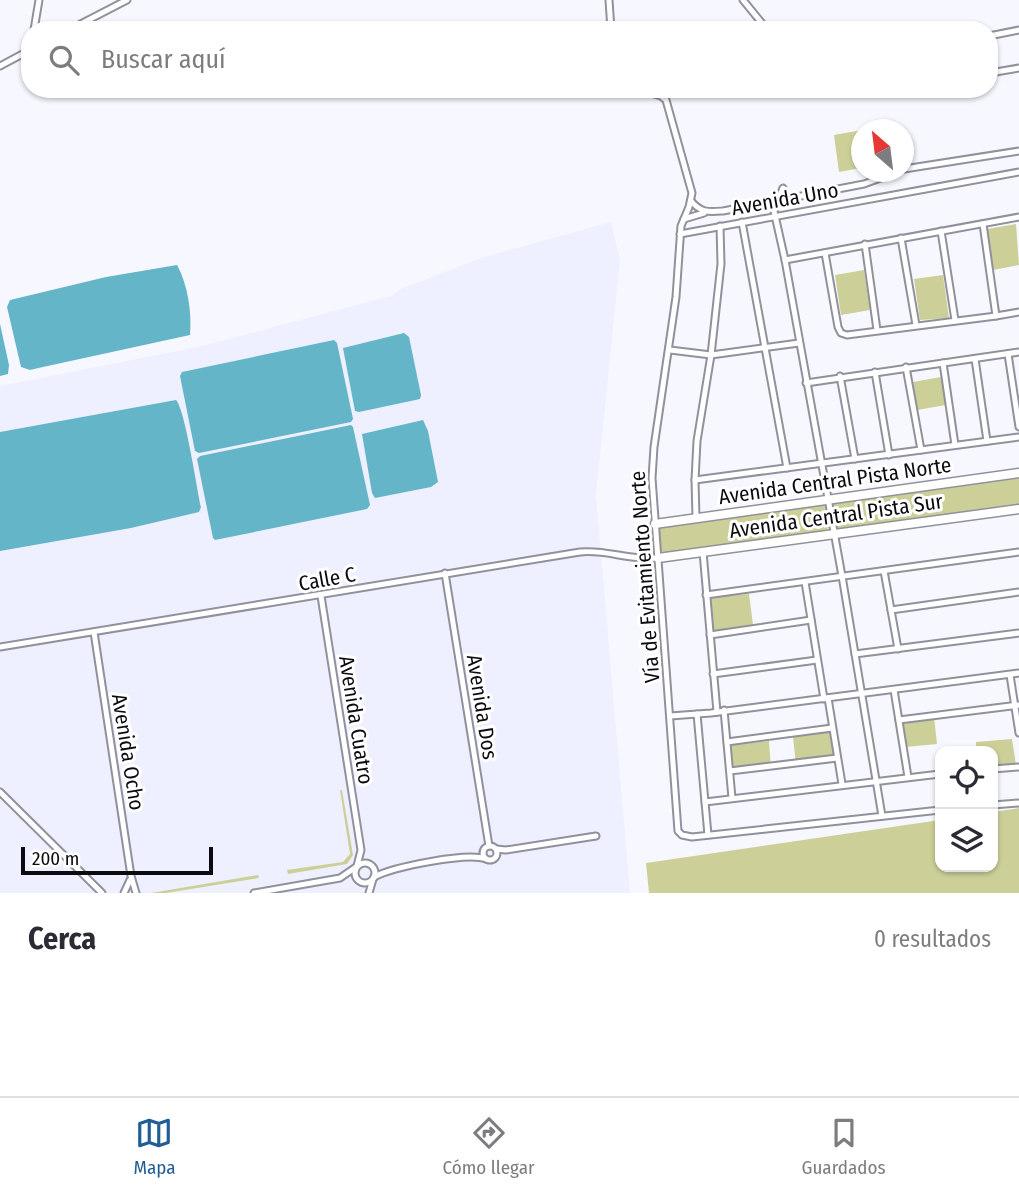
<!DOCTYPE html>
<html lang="es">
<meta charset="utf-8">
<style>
:root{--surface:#fff;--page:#f2f2f3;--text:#2b2b33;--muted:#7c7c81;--line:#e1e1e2;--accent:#1f5d94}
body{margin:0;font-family:"Fira Sans Condensed",sans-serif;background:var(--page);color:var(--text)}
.controls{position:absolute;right:21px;bottom:21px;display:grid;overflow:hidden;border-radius:14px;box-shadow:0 2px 5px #0004}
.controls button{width:63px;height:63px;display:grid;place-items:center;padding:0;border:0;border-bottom:2px solid var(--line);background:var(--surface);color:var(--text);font:35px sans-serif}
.compass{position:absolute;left:851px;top:119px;width:63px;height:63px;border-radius:50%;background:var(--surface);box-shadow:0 2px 5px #0004;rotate:332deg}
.scale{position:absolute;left:21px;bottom:18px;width:192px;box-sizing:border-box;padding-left:7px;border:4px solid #0b0b0f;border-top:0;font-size:19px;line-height:24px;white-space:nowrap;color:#0b0b0f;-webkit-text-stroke:5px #fff;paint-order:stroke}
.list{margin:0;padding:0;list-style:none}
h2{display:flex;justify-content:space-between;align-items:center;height:91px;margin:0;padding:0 28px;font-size:30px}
h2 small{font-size:23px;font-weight:400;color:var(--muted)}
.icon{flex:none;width:38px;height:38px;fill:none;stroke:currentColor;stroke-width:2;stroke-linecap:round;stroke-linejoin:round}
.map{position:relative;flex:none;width:1019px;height:893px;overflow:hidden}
.search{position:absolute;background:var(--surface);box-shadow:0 2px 5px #0004;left:21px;right:21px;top:21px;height:77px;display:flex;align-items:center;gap:18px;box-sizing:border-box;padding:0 24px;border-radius:28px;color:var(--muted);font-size:26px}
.sheet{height:203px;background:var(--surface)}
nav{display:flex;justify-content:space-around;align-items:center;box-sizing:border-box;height:98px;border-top:2px solid var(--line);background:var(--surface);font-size:19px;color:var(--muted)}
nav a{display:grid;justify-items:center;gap:4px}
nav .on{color:var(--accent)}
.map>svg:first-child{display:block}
.built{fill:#eeefff}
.green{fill:#ccd098}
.water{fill:#65b5c9}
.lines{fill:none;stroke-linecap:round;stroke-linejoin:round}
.street-casing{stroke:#90919c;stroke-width:9}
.secondary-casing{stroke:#90919c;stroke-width:11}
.street{stroke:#fff;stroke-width:5}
.secondary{stroke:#fff;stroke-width:8}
.labels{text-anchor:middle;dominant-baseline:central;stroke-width:6;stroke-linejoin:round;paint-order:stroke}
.street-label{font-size:21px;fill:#0b0b0f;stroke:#fff}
</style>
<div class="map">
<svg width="1019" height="893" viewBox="0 0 1019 893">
<rect width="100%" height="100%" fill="#f7f8ff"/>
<polygon class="built" points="611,222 620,260 596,495 630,893 0,893 0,386 198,347 391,296 401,289 481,258"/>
<g class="green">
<polygon points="862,130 861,168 839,172 834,135"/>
<polygon points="1016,224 1019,265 993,270 987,229"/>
<polygon points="864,270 870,310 841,315 835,275"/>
<polygon points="943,275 949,318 920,320 914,279"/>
<polygon points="941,377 946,405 917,410 913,382"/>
<polygon points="1019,475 1019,506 841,531 836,527 832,506 834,502"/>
<polygon points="824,504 830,526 825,533 666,554 659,549 657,530 662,525"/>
<polygon points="749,594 753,625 715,631 712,628 709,600 711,597"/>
<polygon points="934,717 937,744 906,747 902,721"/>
<polygon points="832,731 836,760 796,765 793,737"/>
<polygon points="1012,739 1016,765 993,767 993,751 976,751 976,742"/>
<polygon points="769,741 771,769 727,773 726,746"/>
<polygon points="340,790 342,790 353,855 347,864 288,874 287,870 343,862 350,854"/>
<polygon points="1019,808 1019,893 649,893 646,863 940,820 940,867 993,867 993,812"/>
<polygon points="258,875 259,878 166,893 151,893"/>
</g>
<g class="water">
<path d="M177,265C188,285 192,313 190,335L43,367L30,370L21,367L7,307L10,300L106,277Z"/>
<polygon points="0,324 9,365 8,374 0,376"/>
<polygon points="404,333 409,337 421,395 420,399 359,412 355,411 343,348"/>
<polygon points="334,340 337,343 353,419 351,422 199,453 195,451 180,376 182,372"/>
<path d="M176,400C185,409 197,489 201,507L199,512L131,528L0,551V432Z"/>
<polygon points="423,420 428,431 438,482 431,487 375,498 372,493 362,434"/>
<polygon points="351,425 353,427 370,505 367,509 215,540 213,538 197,459 200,456"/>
</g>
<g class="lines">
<g class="street-casing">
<g id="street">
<polyline points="609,0 611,30"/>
<polyline points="743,0 765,27"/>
<polyline points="34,30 39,0"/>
<polyline points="69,30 127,0"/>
<polyline points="989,36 1019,30"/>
<polyline points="0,66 30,50"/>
<polyline points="990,73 1019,68"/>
<polyline points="636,89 661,96 666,100 692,193 689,207 681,226 676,297 654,447 652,478 678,831 682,835 692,837 940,810"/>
<polyline points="904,169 1019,151"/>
<polyline points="783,188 774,211 785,260 842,576 882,816"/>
<path d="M691,201C701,213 708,212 723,211L864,184L897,172"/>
<polyline points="684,219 704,213"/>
<polyline points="742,222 787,468"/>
<polyline points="983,224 996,316 1019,312"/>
<polyline points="941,231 955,320"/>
<polyline points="680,234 1019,172"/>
<polyline points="901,238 916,325"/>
<polyline points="865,244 877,330"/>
<polyline points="825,253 838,327 841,333 847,335 996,316"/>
<polyline points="785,260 1019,217"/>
<polyline points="670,350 711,355 799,343"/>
<polyline points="1008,354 1019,427"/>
<polyline points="975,359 987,441"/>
<polyline points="943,363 955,445"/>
<polyline points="906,367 921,450"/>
<polyline points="875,372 889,455"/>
<polyline points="840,376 855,459"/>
<polyline points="806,383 1019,352"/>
<polyline points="695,480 1019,437"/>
<polyline points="696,518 695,480 697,441 711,355 721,264 720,226"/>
<polyline points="703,552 717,712"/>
<polyline points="884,571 898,649"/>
<polyline points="445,573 489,846"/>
<polyline points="805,582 824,699"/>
<polyline points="706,595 1019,552"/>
<polyline points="321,596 361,850 357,866"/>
<polyline points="891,610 1019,592"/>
<polyline points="94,632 131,876 136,893"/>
<polyline points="710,635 811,620"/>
<path d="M0,647L580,552C606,549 631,561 658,558"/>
<polyline points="855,654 1019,633"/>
<polyline points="713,674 817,660"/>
<polyline points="1010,675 1019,733"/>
<polyline points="894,690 908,777"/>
<polyline points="828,698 842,784"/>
<polyline points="724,710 732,798"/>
<polyline points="697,714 708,835"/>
<polyline points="670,716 711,713 1019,673"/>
<polyline points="899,720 1019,705"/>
<polyline points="727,742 832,728"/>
<polyline points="993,769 1019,767"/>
<polyline points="730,771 837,758"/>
<polyline points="0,792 102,893"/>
<polyline points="705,802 940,774"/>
<polyline points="993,805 1019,803"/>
<circle cx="490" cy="853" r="7"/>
<polyline points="496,849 506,850 596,836"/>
<circle cx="365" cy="873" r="10"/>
<path d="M374,877C393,867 467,852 486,859"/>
<polyline points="124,893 130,880"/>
<polyline points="254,893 340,878 356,867"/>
<polyline points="369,893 373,879"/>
</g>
</g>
<g class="secondary-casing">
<g id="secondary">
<polyline points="655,524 1019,473"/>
<polyline points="658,558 1019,509"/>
</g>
</g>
<use href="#street" class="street"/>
<use href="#secondary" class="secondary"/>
</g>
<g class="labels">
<g class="street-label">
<text transform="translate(785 199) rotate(-10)">Avenida Uno</text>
<text transform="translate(835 481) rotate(-8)">Avenida Central Pista Norte</text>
<text transform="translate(836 516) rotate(-8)">Avenida Central Pista Sur</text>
<text transform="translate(645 577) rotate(-94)">Vía de Evitamiento Norte</text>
<text transform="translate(327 579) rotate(-10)">Calle C</text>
<text transform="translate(482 707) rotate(81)">Avenida Dos</text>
<text transform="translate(356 720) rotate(81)">Avenida Cuatro</text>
<text transform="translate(128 752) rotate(81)">Avenida Ocho</text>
</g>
</g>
</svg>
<div class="controls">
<button><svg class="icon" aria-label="locate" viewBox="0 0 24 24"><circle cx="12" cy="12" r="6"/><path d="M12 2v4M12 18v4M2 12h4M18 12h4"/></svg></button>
<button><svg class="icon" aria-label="layers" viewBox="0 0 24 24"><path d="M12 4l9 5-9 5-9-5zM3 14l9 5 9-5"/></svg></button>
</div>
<svg class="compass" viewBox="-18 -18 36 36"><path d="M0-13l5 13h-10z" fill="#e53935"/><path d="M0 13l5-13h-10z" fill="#7c7c81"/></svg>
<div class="scale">200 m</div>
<div class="search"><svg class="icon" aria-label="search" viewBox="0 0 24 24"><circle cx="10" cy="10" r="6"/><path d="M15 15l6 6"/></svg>Buscar aquí</div>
</div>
<section class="sheet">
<h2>Cerca<small>0 resultados</small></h2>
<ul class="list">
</ul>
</section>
<nav>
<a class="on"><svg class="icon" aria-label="map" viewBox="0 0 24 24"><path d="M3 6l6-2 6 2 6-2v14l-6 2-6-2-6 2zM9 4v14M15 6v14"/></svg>Mapa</a>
<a><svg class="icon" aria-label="directions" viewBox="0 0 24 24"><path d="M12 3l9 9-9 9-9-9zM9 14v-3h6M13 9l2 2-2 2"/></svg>Cómo llegar</a>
<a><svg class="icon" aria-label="saved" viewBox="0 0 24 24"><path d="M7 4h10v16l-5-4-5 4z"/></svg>Guardados</a>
</nav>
